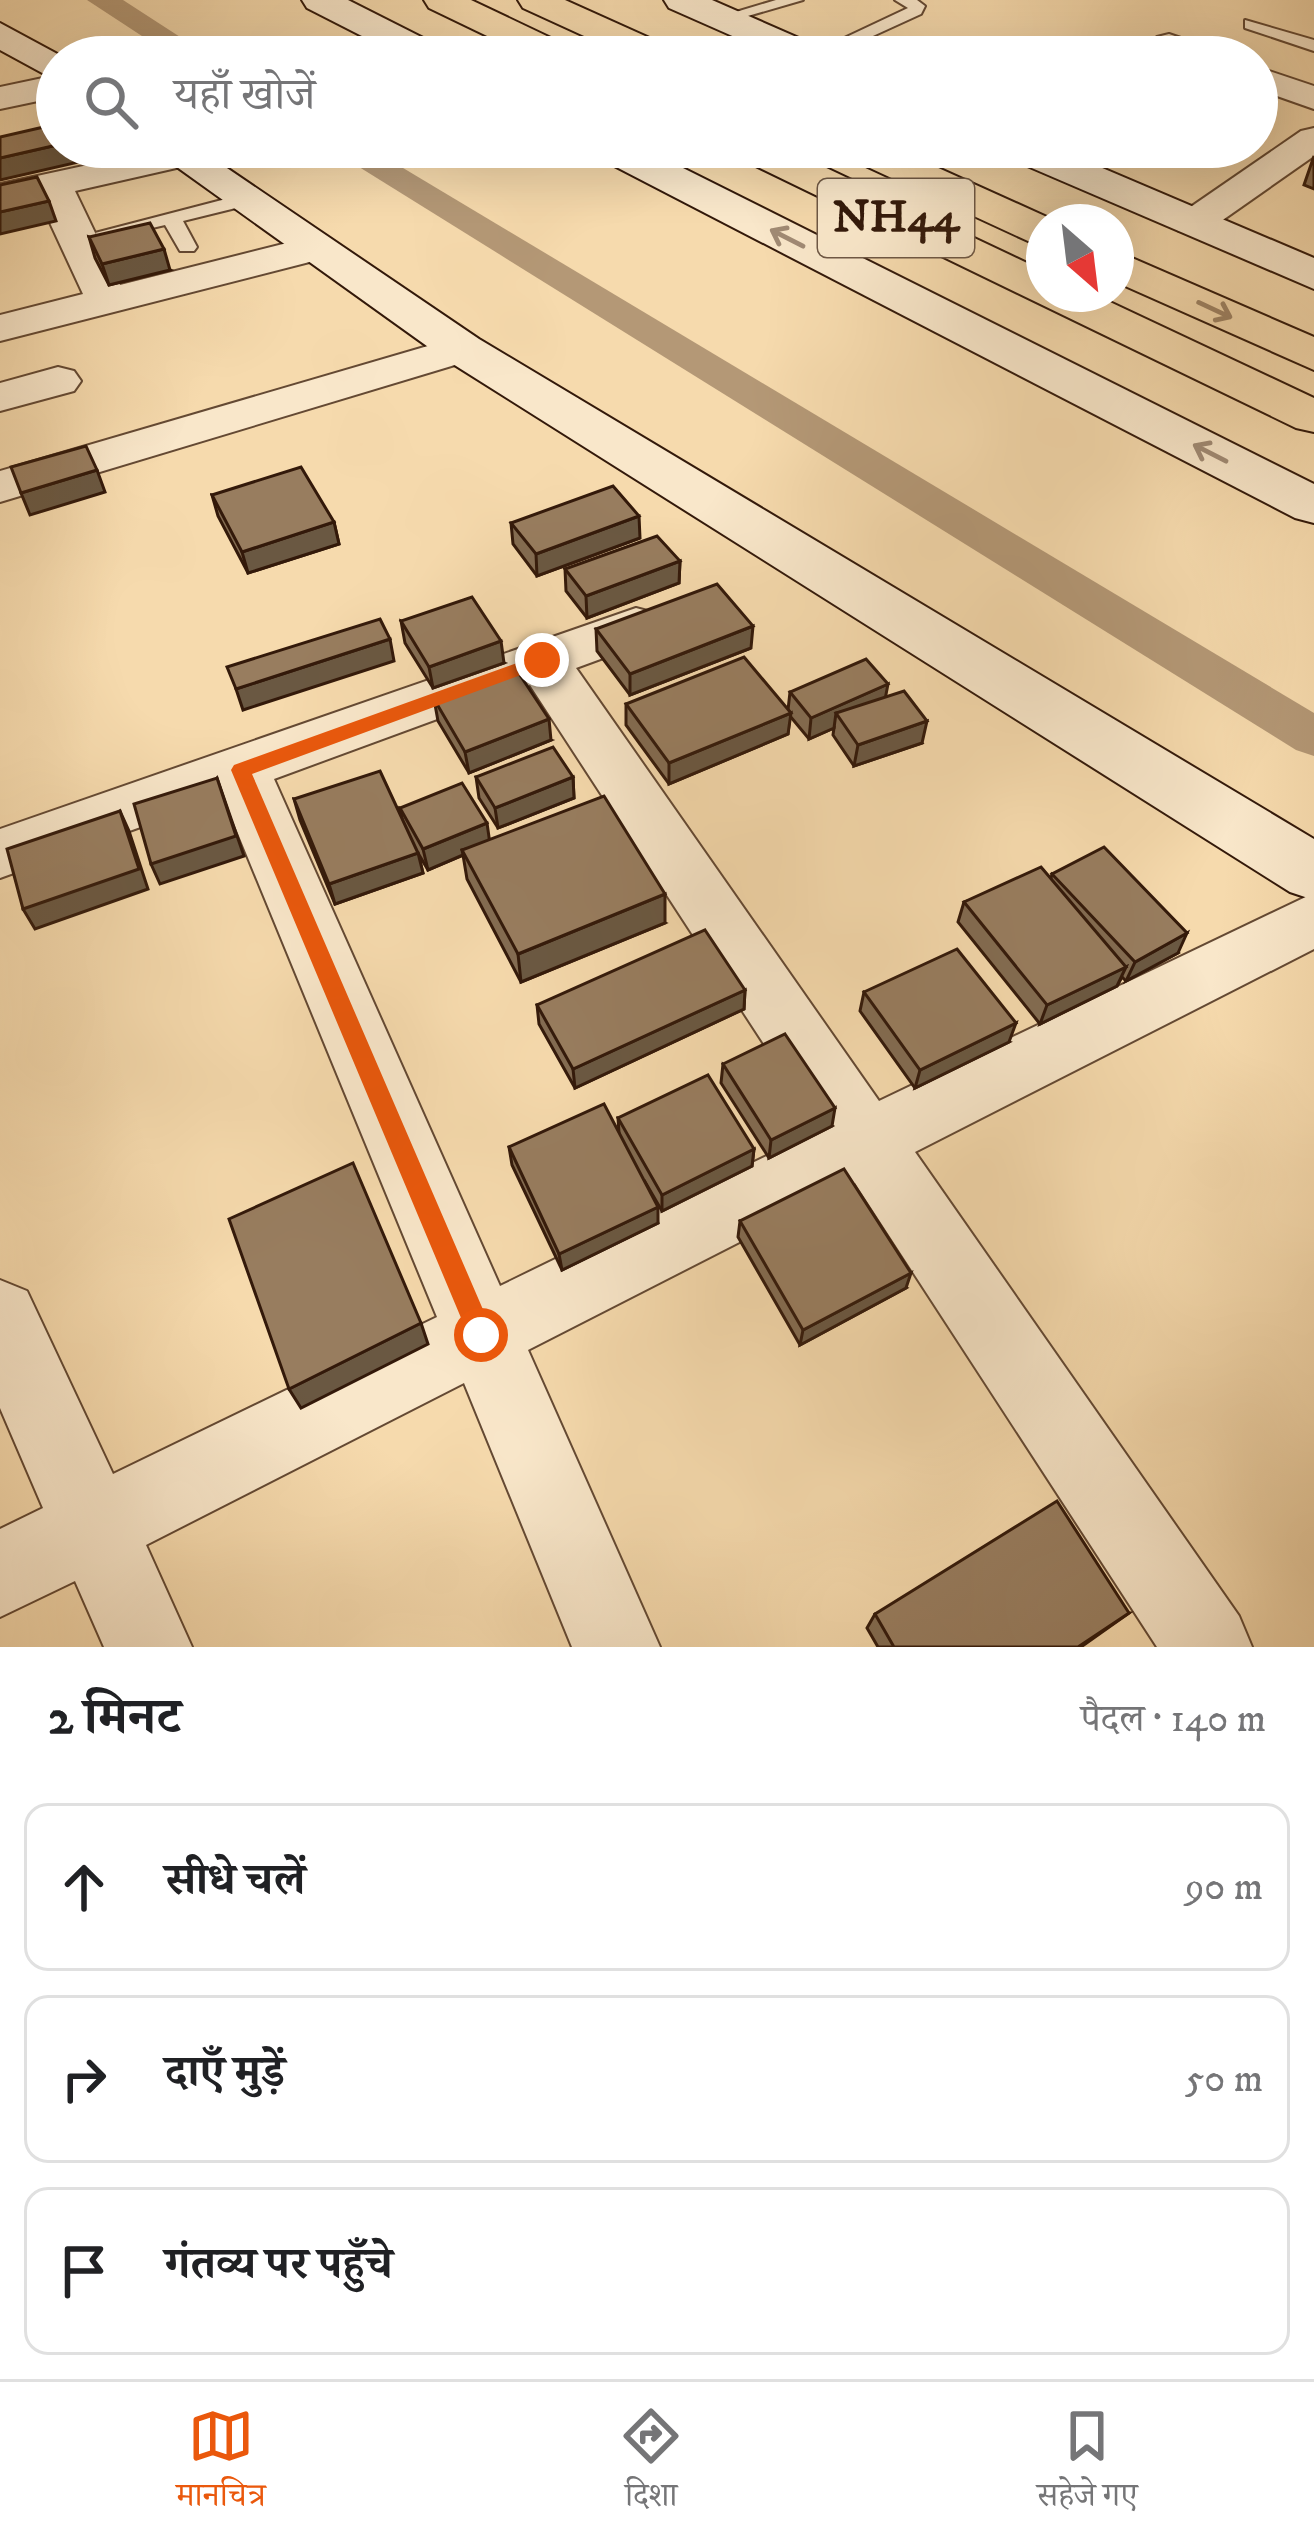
<!DOCTYPE html>
<html lang="hi">
<meta charset="utf-8">
<style>
:root{--surface:#fff;--page:#f2f2f2;--text:#202124;--muted:#757577;--line:#e0e0e0;--accent:#ea580c}
body{margin:0;font-family:"IM FELL DW Pica","Noto Serif Devanagari",serif;background:var(--page);color:var(--text)}
.compass{position:absolute;left:1026px;top:204px;width:108px;height:108px;border-radius:50%;background:var(--surface);box-shadow:0 12px 48px #0002;rotate:152deg}
.stop{position:absolute;width:36px;height:36px;margin:-27px;border:9px solid #ea580c;border-radius:50%;background:#fff}
.stop.end{background:#ea580c;border-color:#fff;box-shadow:0 3px 12px #0008}
.list{margin:0;padding:0;list-style:none}
h2{display:flex;justify-content:space-between;align-items:center;height:156px;margin:0;padding:0 48px;font-size:51px}
h2 small{font-size:39px;font-weight:400;color:var(--muted)}
.list li{display:grid;grid-template-columns:78px 1fr auto;gap:36px;align-items:center;box-sizing:border-box;height:168px;margin:0 24px 24px;padding:0 24px;border:3px solid var(--line);border-radius:24px}
.list b{display:block;font-size:45px;white-space:nowrap}
.list em{font-size:39px;font-style:normal;color:var(--muted)}
.icon{flex:none;width:66px;height:66px;fill:none;stroke:currentColor;stroke-width:2;stroke-linecap:round;stroke-linejoin:round}
.map{position:relative;flex:none;width:1314px;height:1647px;overflow:hidden}
.search{position:absolute;background:var(--surface);box-shadow:0 12px 48px #0002;left:36px;right:36px;top:36px;height:132px;display:flex;align-items:center;gap:30px;box-sizing:border-box;padding:0 42px;border-radius:66px;color:var(--muted);font-size:45px}
.sheet{height:732px;background:var(--surface)}
nav{display:flex;justify-content:space-around;align-items:center;box-sizing:border-box;height:168px;border-top:3px solid var(--line);background:var(--surface);font-size:33px;color:var(--muted)}
nav a{display:grid;justify-items:center;gap:6px}
nav .on{color:var(--accent)}
.map>svg:first-child{display:block}
.lines{fill:none;stroke-linecap:round;stroke-linejoin:round}
.canal{fill:#b49876;fill-rule:evenodd}
.lane-casing{stroke:#644933;stroke-width:4}
.street-casing{stroke:#644933;stroke-width:4}
.secondary-casing{stroke:#33190a;stroke-width:4}
.highway-casing{stroke:#33190a;stroke-width:4}
.lane{fill:#f9e7ca;fill-rule:evenodd}
.street{fill:#f9e7ca;fill-rule:evenodd}
.secondary{fill:#f9e7ca;fill-rule:evenodd}
.highway{fill:#f6daad;fill-rule:evenodd}
.wall{fill:#836c52;stroke:#33190a;stroke-width:3}
.shaded-wall{fill:#6a5842;stroke:#33190a;stroke-width:3}
.building{fill:#987d5f;stroke:#33190a;stroke-width:3}
.oneway{stroke:#a08a74}
.oneway2{stroke:#9e8364}
.route{fill:#ea580c}
.labels{text-anchor:middle;dominant-baseline:central;stroke-width:9;stroke-linejoin:round;paint-order:stroke}
.shield{fill:#f9e7ca;stroke:#6e5744;stroke-width:3}
.shield-label{font-size:45px;font-weight:bold;fill:#33190a}
</style>
<div class="map">
<svg width="1314" height="1647" viewBox="0 0 1314 1647">
<rect width="100%" height="100%" fill="#f6daad"/>
<filter id="stains"><feTurbulence type="fractalNoise" baseFrequency=".00167" numOctaves="4"/><feColorMatrix values="0 0 0 0 .2 0 0 0 0 .09 0 0 0 0 .02 0 0 0 .5 -.17"/></filter>
<radialGradient id="worn" r=".72"><stop offset=".6" stop-color="#630" stop-opacity="0"/><stop offset="1" stop-color="#630" stop-opacity=".3"/></radialGradient>
<g class="lines">
<g class="canal">
<polygon points="87,0 123,0 211,57 174,57"/>
<polygon points="327,147 368,147 1314,713 1314,756 1296,750"/>
</g>
<g class="lane-casing">
<g id="lane">
<polygon points="776,0 803,0 724,23 716,18"/>
<polygon points="895,0 917,0 925,6 921,14 827,57 804,57 908,8"/>
<polygon points="1245,20 1314,40 1314,51 1245,28"/>
<polygon points="245,194 252,196 252,204 183,221 197,247 194,251 180,251 165,225 105,239 95,233"/>
</g>
</g>
<g class="street-casing">
<g id="street">
<path d="M1169,34L1216,50L1221,57C1198,57 1168,63 1152,44L1157,37Z"/>
<polygon points="1257,67 1314,86 1314,109 1257,89"/>
<polygon points="57,75 57,97 0,109 0,87"/>
<polygon points="1314,128 1314,156 1207,231 1179,231 1173,223 1179,215 1301,131"/>
<polygon points="171,147 194,148 200,156 194,164 75,191 120,285 315,236 329,239 335,248 329,257 0,341 0,315 83,294 39,199 0,208 0,184"/>
<polygon points="462,336 478,340 484,349 478,358 0,502 0,471"/>
<polygon points="58,367 74,371 81,381 74,391 0,411 0,383"/>
<path d="M636,608L655,613L663,626L655,639L576,668L879,1101L1314,893V949L915,1152L1239,1616L1252,1647H1157L855,1183L528,1350L660,1647H572L464,1383L146,1545L192,1647H104L75,1581L0,1617V1529L43,1508L0,1408V1280L27,1291L113,1474L437,1317L223,797L0,878V829ZM530,685L820,1130L500,1286L274,779Z"/>
</g>
</g>
<g class="secondary-casing">
<g id="secondary">
<polygon points="302,0 348,0 445,49 451,57 403,57 307,8"/>
<polygon points="664,0 712,0 824,49 830,57 780,57 669,8"/>
<polygon points="0,23 63,57 57,57 57,81 0,50"/>
<polygon points="149,147 196,147 479,339 1314,839 1314,900 1290,892 445,359"/>
<polygon points="589,147 641,147 1314,484 1314,523 1295,518 595,156"/>
<polygon points="998,147 1053,147 1314,258 1314,289 1004,156"/>
</g>
</g>
<g class="highway-casing">
<g id="highway">
<polygon points="424,0 471,0 574,49 580,57 531,57 429,8"/>
<polygon points="518,0 565,0 674,49 680,57 630,57 523,8"/>
<polygon points="729,147 782,147 1044,271 1044,294 1093,294 1314,398 1314,432 1296,428 735,156"/>
<polygon points="838,147 892,147 1058,222 1044,222 1044,245 1028,241 844,156"/>
<polygon points="1116,251 1314,337 1314,370 1116,282"/>
</g>
</g>
<use href="#lane" class="lane"/>
<use href="#street" class="street"/>
<use href="#secondary" class="secondary"/>
<use href="#highway" class="highway"/>
</g>
<g class="wall">
<polygon points="1314,156 1314,189 1304,185"/>
<polygon points="89,237 170,270 109,285 95,258"/>
<polygon points="212,495 334,522 339,544 248,573 218,516"/>
<polygon points="511,523 640,538 537,576 513,544"/>
<polygon points="680,561 679,583 587,618 566,591 565,569"/>
<polygon points="401,621 504,663 433,688 405,643"/>
<polygon points="596,629 751,648 630,695 597,651"/>
<polygon points="790,692 886,697 922,743 854,766 833,735 834,728 809,739 790,716 788,734 669,784 626,725 626,704 788,710"/>
<polygon points="434,699 551,740 469,773 438,721"/>
<polygon points="476,777 573,777 574,798 498,828 479,798"/>
<polygon points="294,799 402,819 400,808 489,839 665,923 521,982 467,879 463,855 428,870 418,853 423,873 335,904 300,820"/>
<polygon points="1052,874 1178,953 1126,981 1122,977 1117,986 1040,1024 958,922 964,902 1051,878"/>
<polygon points="745,990 744,1009 575,1088 539,1024 537,1005"/>
<polygon points="864,992 1009,1042 915,1088 860,1011"/>
<polygon points="723,1064 832,1126 769,1158 721,1083"/>
<polygon points="618,1118 754,1149 752,1166 662,1211 644,1180 658,1223 562,1270 512,1165 509,1147 619,1133"/>
<polygon points="740,1221 906,1288 800,1345 738,1237"/>
<polygon points="1129,1613 1081,1647 878,1647 867,1628 875,1614"/>
</g>
<g class="shaded-wall">
<polygon points="57,145 57,147 89,147 92,159 0,180 0,158"/>
<polygon points="49,201 56,221 0,234 0,212"/>
<polygon points="164,249 170,270 109,285 102,264"/>
<polygon points="97,470 105,492 30,515 21,493"/>
<polygon points="639,516 640,538 537,576 536,554"/>
<polygon points="334,522 339,544 248,573 242,552"/>
<polygon points="680,561 679,583 587,618 586,596"/>
<polygon points="753,626 751,648 630,695 630,674"/>
<polygon points="390,639 394,661 243,710 236,689"/>
<polygon points="501,641 504,663 433,688 429,667"/>
<polygon points="888,684 884,705 836,713 834,728 809,739 811,718"/>
<polygon points="791,713 788,734 669,784 669,763"/>
<polygon points="549,719 551,740 469,773 465,752"/>
<polygon points="927,721 922,743 854,766 858,745"/>
<polygon points="573,777 574,798 498,828 495,808"/>
<polygon points="217,778 244,856 160,884 151,864"/>
<polygon points="120,811 129,831 148,889 35,929 23,909"/>
<polygon points="487,823 490,844 462,850 463,855 428,870 423,849"/>
<polygon points="418,853 423,873 335,904 329,884"/>
<polygon points="665,894 665,923 521,982 518,954"/>
<polygon points="1187,933 1178,953 1126,981 1135,962"/>
<polygon points="1126,967 1117,986 1040,1024 1047,1005"/>
<polygon points="745,990 744,1009 575,1088 573,1069"/>
<polygon points="1016,1023 1009,1042 915,1088 920,1070"/>
<polygon points="835,1108 832,1126 769,1158 771,1140"/>
<polygon points="754,1149 752,1166 662,1211 662,1195"/>
<polygon points="658,1207 658,1223 562,1270 559,1254"/>
<polygon points="911,1273 906,1288 800,1345 803,1330"/>
<polygon points="421,1323 428,1344 301,1408 289,1389"/>
</g>
<g class="building">
<polygon points="57,124 57,145 0,158 0,137"/>
<polygon points="37,177 49,201 0,212 0,185"/>
<polygon points="150,223 164,249 102,264 89,237"/>
<polygon points="86,446 97,470 21,493 11,467"/>
<polygon points="301,467 334,522 242,552 212,495"/>
<polygon points="613,486 639,516 536,554 511,523"/>
<polygon points="657,536 680,561 586,596 565,569"/>
<polygon points="717,584 753,626 630,674 596,629"/>
<polygon points="472,597 501,641 429,667 401,621"/>
<polygon points="380,619 390,639 236,689 227,667"/>
<polygon points="744,657 791,713 669,763 626,704"/>
<polygon points="866,659 888,684 811,718 790,692"/>
<polygon points="516,669 549,719 465,752 434,699"/>
<polygon points="904,691 927,721 858,745 836,713"/>
<polygon points="553,747 573,777 495,808 476,777"/>
<polygon points="380,771 418,853 329,884 294,799"/>
<polygon points="217,778 236,836 151,864 134,804"/>
<polygon points="462,783 487,823 423,849 400,808"/>
<polygon points="604,796 665,894 518,954 462,850"/>
<polygon points="120,811 139,869 23,909 7,849"/>
<polygon points="1104,847 1187,933 1135,962 1052,874"/>
<polygon points="1041,867 1126,967 1047,1005 964,902"/>
<polygon points="705,930 745,990 573,1069 537,1005"/>
<polygon points="957,949 1016,1023 920,1070 864,992"/>
<polygon points="785,1034 835,1108 771,1140 723,1064"/>
<polygon points="708,1075 754,1149 662,1195 618,1118"/>
<polygon points="604,1104 658,1207 559,1254 509,1147"/>
<polygon points="353,1163 421,1323 289,1389 229,1219"/>
<polygon points="844,1169 911,1273 803,1330 740,1221"/>
<polygon points="1057,1501 1129,1613 1078,1647 894,1647 875,1614"/>
</g>
<defs><path id="oneway-shaft" d="M-6 0H5M1.5-3L5.5 0L1.5 3" fill="none" stroke-width="1.6" stroke-linecap="round" stroke-linejoin="round" transform="scale(3)"/></defs>
<g class="oneway">
<use href="#oneway-shaft" transform="translate(787 238) rotate(-153)"/>
<use href="#oneway-shaft" transform="translate(1210 453) rotate(-153)"/>
</g>
<use class="oneway2" href="#oneway-shaft" transform="translate(1215 310) rotate(25)"/>
<polygon class="route" points="542,654 550,660 548,665 252,774 494,1335 490,1344 481,1347 472,1344 231,770 234,765"/>
<g class="labels">
<rect class="shield" x="818" y="179" width="156" height="78" rx="9"/>
<g class="shield-label">
<text x="896" y="218">NH44</text>
</g>
</g>
<rect width="100%" height="100%" filter="url(#stains)"/>
<rect width="100%" height="100%" fill="url(#worn)"/>
</svg>
<svg class="compass" viewBox="-18 -18 36 36"><path d="M0-13l5 13h-10z" fill="#e53935"/><path d="M0 13l5-13h-10z" fill="#757577"/></svg>
<div class="stop" style="left:481px;top:1335px"></div>
<div class="stop end" style="left:542px;top:660px"></div>
<div class="search"><svg class="icon" aria-label="search" viewBox="0 0 24 24"><circle cx="10" cy="10" r="6"/><path d="M15 15l6 6"/></svg>यहाँ खोजें</div>
</div>
<section class="sheet">
<h2>2 मिनट<small>पैदल · 140 m</small></h2>
<ul class="list">
<li><svg class="icon" aria-label="ahead" viewBox="0 0 24 24"><path d="M12 20V5M6 11l6-6 6 6"/></svg><div><b>सीधे चलें</b></div><em>90 m</em></li>
<li><svg class="icon" aria-label="right" viewBox="0 0 24 24"><path d="M7 20v-9h11M14 6l5 5-5 5"/></svg><div><b>दाएँ मुड़ें</b></div><em>50 m</em></li>
<li><svg class="icon" aria-label="arrive" viewBox="0 0 24 24"><path d="M6 21V4h12l-3 4 3 4H6"/></svg><div><b>गंतव्य पर पहुँचे</b></div></li>
</ul>
</section>
<nav>
<a class="on"><svg class="icon" aria-label="map" viewBox="0 0 24 24"><path d="M3 6l6-2 6 2 6-2v14l-6 2-6-2-6 2zM9 4v14M15 6v14"/></svg>मानचित्र</a>
<a><svg class="icon" aria-label="directions" viewBox="0 0 24 24"><path d="M12 3l9 9-9 9-9-9zM9 14v-3h6M13 9l2 2-2 2"/></svg>दिशा</a>
<a><svg class="icon" aria-label="saved" viewBox="0 0 24 24"><path d="M7 4h10v16l-5-4-5 4z"/></svg>सहेजे गए</a>
</nav>
